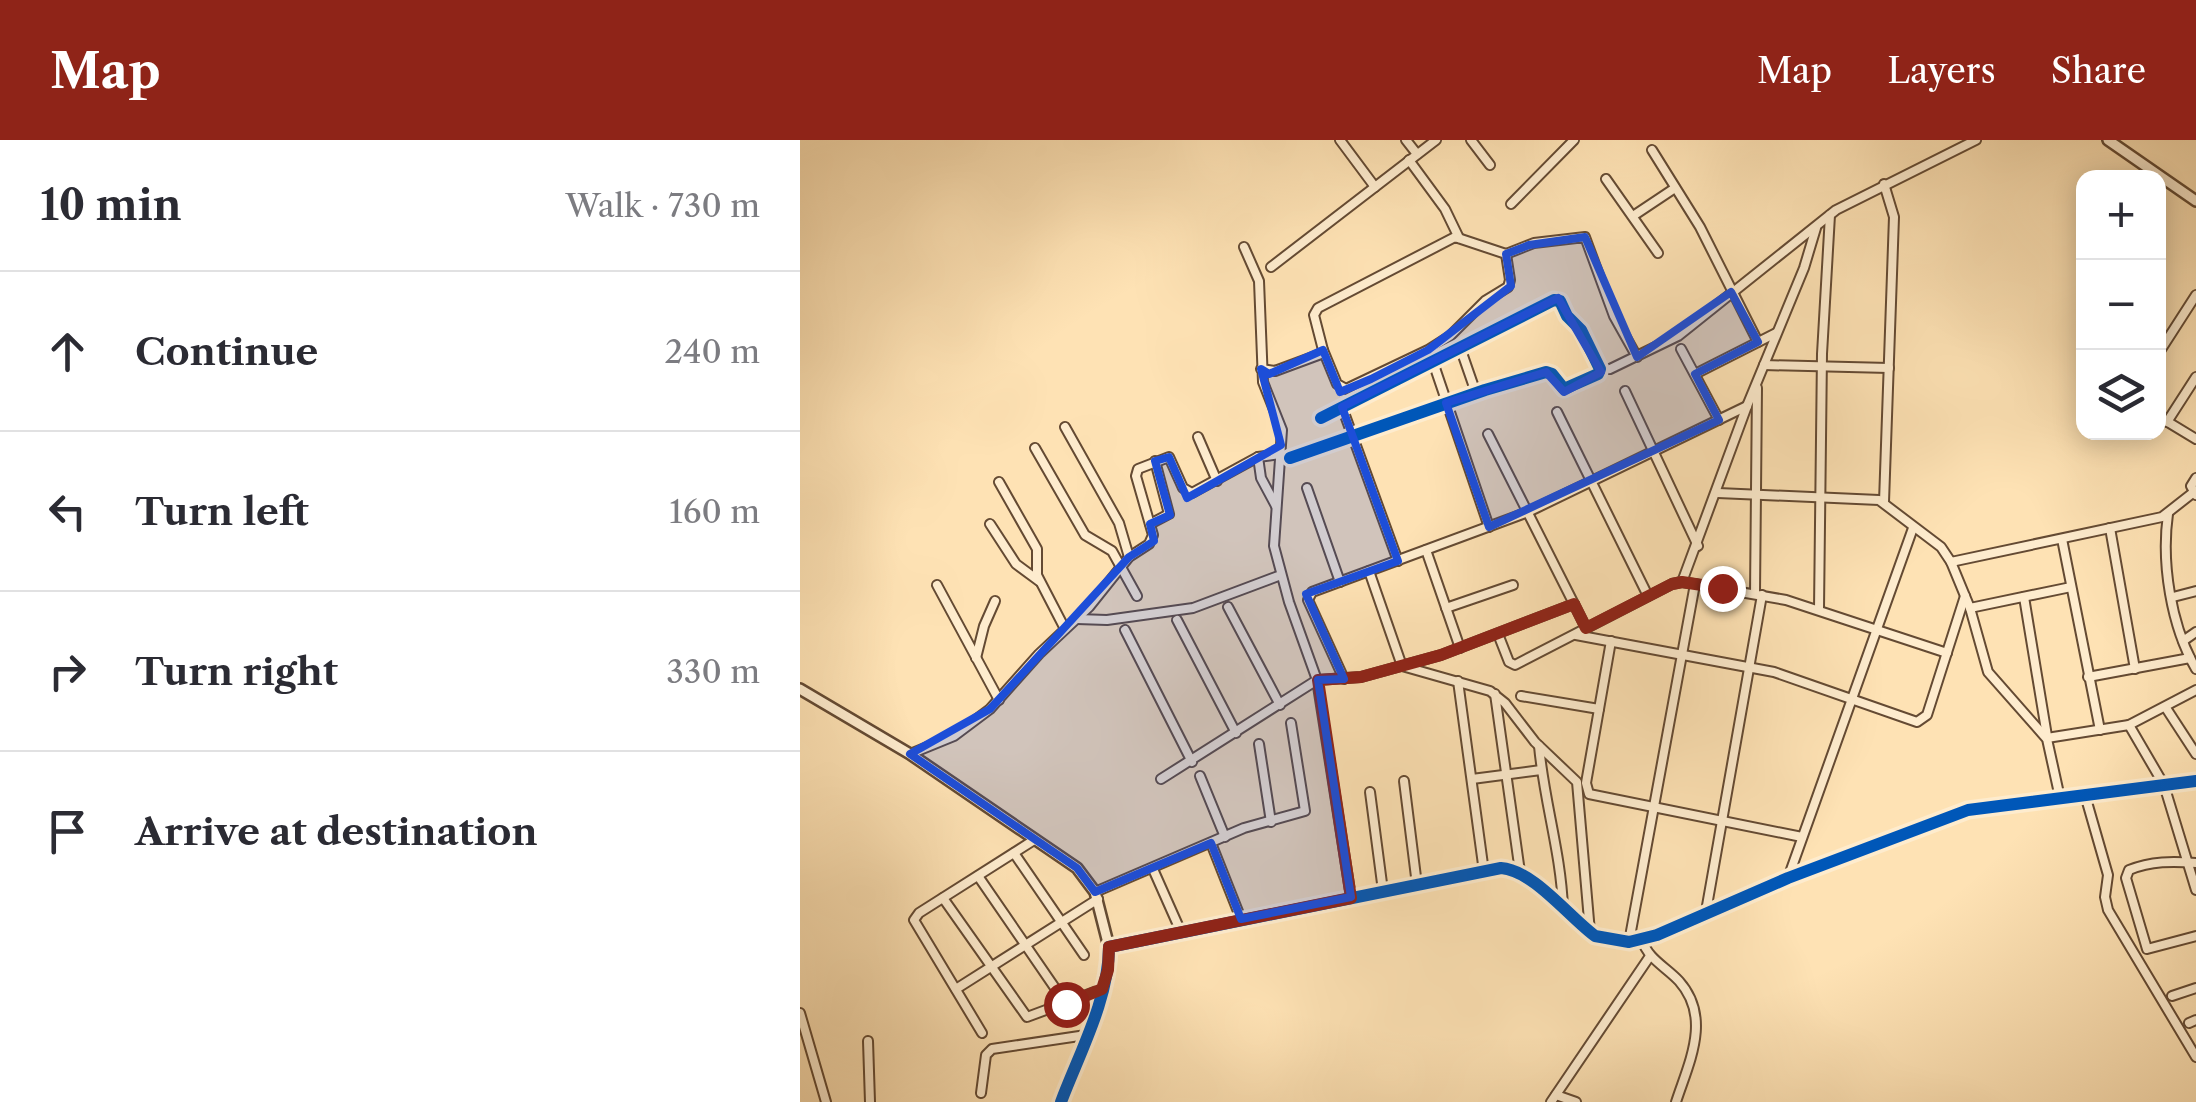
<!DOCTYPE html>
<meta charset="utf-8">
<style>
:root{--surface:#fff;--page:#f2f2f3;--text:#2b2b33;--muted:#7c7c81;--line:#e1e1e2;--accent:#8f2418}
body{margin:0;font-family:"Libre Caslon Text",serif;background:var(--page);color:var(--text)}
.controls{position:absolute;right:30px;top:30px;display:grid;overflow:hidden;border-radius:20px;box-shadow:0 5px 25px #0003}
.controls button{width:90px;height:90px;display:grid;place-items:center;padding:0;border:0;border-bottom:2px solid var(--line);background:var(--surface);color:var(--text);font:50px sans-serif}
.stop{position:absolute;width:30px;height:30px;margin:-22px;border:8px solid #8f2418;border-radius:50%;background:#fff}
.stop.end{background:#8f2418;border-color:#fff;box-shadow:0 2px 10px #0008}
.list{margin:0;padding:0;list-style:none}
h2{display:flex;justify-content:space-between;align-items:center;height:130px;margin:0;padding:0 40px;font-size:42px}
h2 small{font-size:32px;font-weight:400;color:var(--muted)}
.list li{display:grid;grid-template-columns:65px 1fr auto;gap:30px;align-items:center;box-sizing:border-box;height:160px;padding:0 40px;border-top:2px solid var(--line)}
.list b{display:block;font-size:38px;white-space:nowrap}
.list em{font-size:32px;font-style:normal;color:var(--muted)}
.icon{flex:none;width:55px;height:55px;fill:none;stroke:currentColor;stroke-width:2;stroke-linecap:round;stroke-linejoin:round}
.map{position:relative;flex:none;width:1396px;height:962px;overflow:hidden}
header{display:flex;align-items:center;gap:60px;box-sizing:border-box;height:140px;padding:0 50px;background:var(--accent);color:#fff}
header strong{font-size:48px}
nav{display:flex;gap:55px;margin-inline-start:auto;font-size:35px}
main{display:flex}
aside{flex:1;background:var(--surface)}
.map>svg:first-child{display:block}
.lines{fill:none;stroke-linecap:round;stroke-linejoin:round}
.minor-casing{stroke:#644a33;stroke-width:12}
.tertiary-casing{stroke:#644a33;stroke-width:14}
.minor{stroke:#feecce;stroke-width:8}
.tertiary{stroke:#feecce;stroke-width:9}
.cycleway-casing{stroke:#feecce;stroke-width:19}
.cycleway{stroke:#0057b8;stroke-width:12}
.route{stroke:#8f2418;stroke-width:12}
.marked{fill:#1d4ed8;fill-opacity:0.2;stroke:#1d4ed8;stroke-width:8;stroke-linejoin:round}
</style>
<header>
<strong>Map</strong>
<nav><a>Map</a><a>Layers</a><a>Share</a></nav>
</header>
<main>
<aside>
<h2>10 min<small>Walk · 730 m</small></h2>
<ul class="list">
<li><svg class="icon" aria-label="ahead" viewBox="0 0 24 24"><path d="M12 20V5M6 11l6-6 6 6"/></svg><div><b>Continue</b></div><em>240 m</em></li>
<li><svg class="icon" aria-label="left" viewBox="0 0 24 24"><path d="M17 20v-9H6M10 6l-5 5 5 5"/></svg><div><b>Turn left</b></div><em>160 m</em></li>
<li><svg class="icon" aria-label="right" viewBox="0 0 24 24"><path d="M7 20v-9h11M14 6l5 5-5 5"/></svg><div><b>Turn right</b></div><em>330 m</em></li>
<li><svg class="icon" aria-label="arrive" viewBox="0 0 24 24"><path d="M6 21V4h12l-3 4 3 4H6"/></svg><div><b>Arrive at destination</b></div></li>
</ul>
</aside>
<div class="map">
<svg width="1396" height="962" viewBox="0 0 1396 962">
<rect width="100%" height="100%" fill="#fee2b4"/>
<filter id="stains"><feTurbulence type="fractalNoise" baseFrequency=".002" numOctaves="4"/><feColorMatrix values="0 0 0 0 .2 0 0 0 0 .09 0 0 0 0 .02 0 0 0 .5 -.17"/></filter>
<radialGradient id="worn" r=".72"><stop offset=".6" stop-color="#630" stop-opacity="0"/><stop offset="1" stop-color="#630" stop-opacity=".3"/></radialGradient>
<g class="lines">
<g class="minor-casing">
<g id="minor">
<polyline points="540,0 575,47"/>
<polyline points="606,0 617,14"/>
<polyline points="671,0 690,25"/>
<polyline points="852,10 900,87 958,202"/>
<polyline points="609,20 645,69 659,98"/>
<polyline points="806,39 858,113"/>
<polyline points="1084,44 1094,77 1084,362"/>
<polyline points="711,64 774,0"/>
<polyline points="833,76 875,48"/>
<polyline points="444,107 459,141 463,242 482,290 474,406 489,462 517,540 551,757"/>
<polyline points="471,127 636,0"/>
<polyline points="660,207 676,253"/>
<polyline points="881,209 919,280"/>
<polyline points="523,210 537,244 546,249 628,210 650,196 685,161 708,147 710,140 706,114"/>
<polyline points="1358,214 1396,155"/>
<polyline points="633,222 689,387"/>
<polyline points="964,225 1089,228"/>
<polyline points="461,229 475,231 521,214 523,210 514,175 518,168 655,97 706,114 734,103 785,97 814,176 837,217"/>
<polyline points="810,229 878,196 1036,70 1176,0"/>
<polyline points="895,234 976,193"/>
<polyline points="825,251 898,406"/>
<polyline points="542,267 598,421"/>
<polyline points="757,272 848,456"/>
<polyline points="1358,276 1396,299"/>
<polyline points="1367,282 1396,237"/>
<polyline points="265,287 319,383 329,417"/>
<polyline points="398,297 417,341"/>
<polyline points="235,308 285,395 312,411 337,456"/>
<polyline points="458,317 461,338 476,366"/>
<polyline points="490,318 685,250 746,232 752,234 764,249 798,234 800,229 781,190 767,176 760,161 754,160 521,278"/>
<polyline points="1396,338 1391,346 1396,355"/>
<polyline points="199,342 237,409 237,435 265,489"/>
<polyline points="507,348 540,442"/>
<polyline points="918,353 1079,360 1141,407 1151,422 1170,468 1188,532 1247,599 1260,658"/>
<path d="M1368,374C1361,423 1371,486 1396,529"/>
<polyline points="190,384 216,424 239,441"/>
<polyline points="350,384 369,374 355,321"/>
<polyline points="1310,388 1335,529"/>
<polyline points="1262,399 1300,590"/>
<polyline points="626,410 660,508"/>
<polyline points="1151,422 1362,377 1394,352"/>
<polyline points="569,431 602,526 690,551 705,563 735,602 777,642 790,792"/>
<polyline points="882,442 947,266 1004,128 1016,88"/>
<polyline points="137,445 199,560"/>
<polyline points="955,453 957,248"/>
<polyline points="1224,457 1247,596"/>
<polyline points="1373,457 1396,451"/>
<polyline points="774,464 786,488"/>
<polyline points="428,467 480,565"/>
<polyline points="646,468 713,445"/>
<polyline points="1170,468 1271,447"/>
<polyline points="1019,469 1022,214 1030,75"/>
<polyline points="277,479 307,480 393,468 481,435"/>
<polyline points="377,480 436,593"/>
<polyline points="325,490 392,622"/>
<polyline points="698,494 709,522 715,525 872,444 882,442 986,460 1147,513"/>
<polyline points="776,495 974,532 1117,582 1127,575 1165,456"/>
<polyline points="811,501 786,643 789,654 1002,697"/>
<polyline points="1383,501 1396,492"/>
<polyline points="176,518 184,486 195,461"/>
<polyline points="1288,537 1390,518"/>
<polyline points="544,539 508,460 512,452 728,372 947,266"/>
<polyline points="658,541 684,732"/>
<polyline points="695,554 720,732"/>
<polyline points="721,556 799,569"/>
<polyline points="1366,568 1396,614"/>
<polyline points="1329,585 1364,645 1396,750"/>
<polyline points="1247,598 1329,585 1396,550"/>
<polyline points="459,604 471,682"/>
<path d="M739,606C744,661 761,713 763,768"/>
<polyline points="110,614 154,596 190,569 239,514 289,467 329,417 349,404 353,395 336,336 338,329 369,317 383,348 392,353 458,317 480,314"/>
<polyline points="400,636 425,697"/>
<polyline points="361,639 517,540 561,537 641,515 774,464 688,294"/>
<polyline points="672,639 741,630"/>
<polyline points="604,641 617,745"/>
<polyline points="570,652 583,751"/>
<polyline points="1285,655 1308,735 1305,757 1308,770 1396,917"/>
<polyline points="411,703 441,779"/>
<polyline points="214,713 284,815"/>
<path d="M1396,723C1373,721 1351,721 1329,730L1326,738L1347,809L1396,796"/>
<polyline points="353,729 381,792"/>
<polyline points="178,736 266,864"/>
<polyline points="988,738 1113,388"/>
<polyline points="295,752 444,688 505,671 491,583"/>
<polyline points="143,758 227,877 302,849"/>
<polyline points="905,777 962,455"/>
<path d="M842,800C848,819 866,827 879,841C912,878 889,922 876,962"/>
<polyline points="829,802 895,444"/>
<polyline points="156,849 298,759"/>
<polyline points="1372,856 1396,848"/>
<polyline points="0,873 26,962"/>
<polyline points="1389,883 1396,880"/>
<polyline points="182,893 114,780 119,773 234,700"/>
<polyline points="68,901 70,962"/>
<polyline points="181,953 186,915 192,909 286,895"/>
<polyline points="756,955 776,962"/>
<polyline points="751,962 850,816"/>
</g>
</g>
<g class="tertiary-casing">
<g id="tertiary">
<polyline points="1308,0 1396,61"/>
<polyline points="0,549 110,614 277,728 295,752 309,807"/>
<path d="M261,962C279,914 309,859 309,807L701,728C733,730 769,777 795,796L829,802L857,795L988,738L1168,670L1396,641"/>
</g>
</g>
<use href="#minor" class="minor"/>
<use href="#tertiary" class="tertiary"/>
<g class="cycleway-casing">
<g id="cycleway">
<polyline points="490,318 685,250 746,232 752,234 764,249 798,234 800,229 781,190 767,176 760,161 754,160 521,278"/>
<path d="M261,962C279,914 309,859 309,807L701,728C733,730 769,777 795,796L829,802L857,795L988,738L1168,670L1396,641"/>
</g>
</g>
<use href="#cycleway" class="cycleway"/>
</g>
<g class="lines">
<polyline class="route" points="266,864 302,849 308,830 309,807 551,758 518,540 561,537 641,515 774,464 786,488 872,444 882,442 922,448"/>
</g>
<path class="marked" d="M785,97L837,217L931,152L958,202L895,234L919,280L689,387L646,263L746,232L764,252L801,232L758,158L542,267L598,421L506,454L544,539L518,540L551,757L441,779L411,703L295,752L277,728L110,614L190,569L329,417L354,401L350,384L370,375L355,321L369,317L387,358L481,305L461,229L469,234L523,210L540,252L571,239L628,210L711,146L706,114L729,105Z"/>
<rect width="100%" height="100%" filter="url(#stains)"/>
<rect width="100%" height="100%" fill="url(#worn)"/>
</svg>
<div class="controls">
<button>+</button>
<button>−</button>
<button><svg class="icon" aria-label="layers" viewBox="0 0 24 24"><path d="M12 4l9 5-9 5-9-5zM3 14l9 5 9-5"/></svg></button>
</div>
<div class="stop" style="left:266px;top:864px"></div>
<div class="stop end" style="left:922px;top:448px"></div>
</div>
</main>
